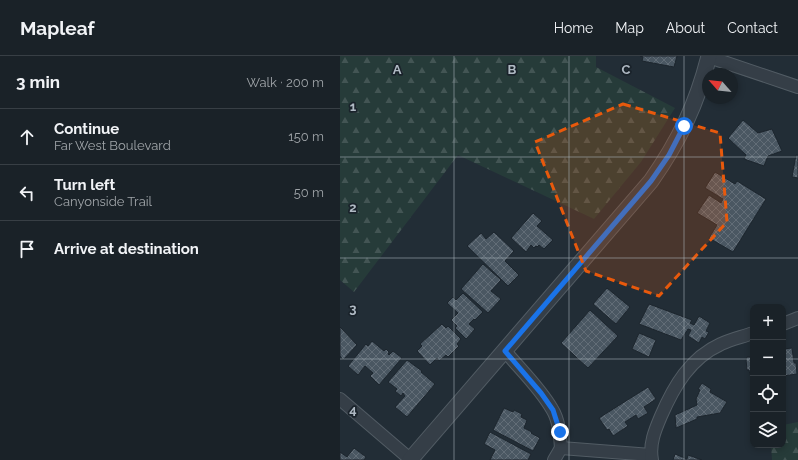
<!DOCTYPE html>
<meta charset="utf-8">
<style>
:root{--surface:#1a2228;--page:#272f34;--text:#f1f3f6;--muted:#9fa4a8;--line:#383f45}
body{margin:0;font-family:Raleway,sans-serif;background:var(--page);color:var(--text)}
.controls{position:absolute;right:12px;bottom:12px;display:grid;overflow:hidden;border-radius:8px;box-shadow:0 2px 6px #0003}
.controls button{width:36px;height:36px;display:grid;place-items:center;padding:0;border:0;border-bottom:1px solid var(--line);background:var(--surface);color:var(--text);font:20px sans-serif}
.compass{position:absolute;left:362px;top:12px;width:36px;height:36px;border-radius:50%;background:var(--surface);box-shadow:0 2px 6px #0003;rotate:297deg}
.stop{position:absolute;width:12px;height:12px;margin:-9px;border:3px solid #1a73e8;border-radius:50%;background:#fff}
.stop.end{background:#1a73e8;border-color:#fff;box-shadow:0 1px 4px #0008}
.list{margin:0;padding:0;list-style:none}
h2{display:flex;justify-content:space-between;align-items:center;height:52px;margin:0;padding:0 16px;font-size:17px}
h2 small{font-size:13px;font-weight:400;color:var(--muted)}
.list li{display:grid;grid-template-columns:26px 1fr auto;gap:12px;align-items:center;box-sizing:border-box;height:56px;padding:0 16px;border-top:1px solid var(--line)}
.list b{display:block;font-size:15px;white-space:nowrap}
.list p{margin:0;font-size:13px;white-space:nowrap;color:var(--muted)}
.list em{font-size:13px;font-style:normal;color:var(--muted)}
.icon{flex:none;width:22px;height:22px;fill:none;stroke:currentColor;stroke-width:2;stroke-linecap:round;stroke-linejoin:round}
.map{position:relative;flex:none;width:458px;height:404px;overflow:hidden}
header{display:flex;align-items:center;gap:24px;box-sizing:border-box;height:56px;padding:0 20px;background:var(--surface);border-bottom:1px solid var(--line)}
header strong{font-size:19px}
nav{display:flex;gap:22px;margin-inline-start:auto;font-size:14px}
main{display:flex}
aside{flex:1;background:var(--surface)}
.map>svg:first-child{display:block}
.forest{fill:url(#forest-firs)}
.building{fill:url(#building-cross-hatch);stroke:#1c252d}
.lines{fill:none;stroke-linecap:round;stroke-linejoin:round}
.minor-casing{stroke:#525c64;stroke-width:14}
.tertiary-casing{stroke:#525c64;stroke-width:17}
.minor{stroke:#353e47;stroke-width:12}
.tertiary{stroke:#353e47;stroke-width:15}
.route{stroke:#1a73e8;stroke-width:5}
.marked{fill:#e8590c;fill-opacity:0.2;stroke:#e8590c;stroke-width:3;stroke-dasharray:8 5;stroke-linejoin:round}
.grid{fill:none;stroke:#afb9c3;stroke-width:1;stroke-opacity:0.55}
.grid-label{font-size:13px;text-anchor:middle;font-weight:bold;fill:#afb9c3;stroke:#1a232b;stroke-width:3.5;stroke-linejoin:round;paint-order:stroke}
</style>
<header>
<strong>Mapleaf</strong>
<nav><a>Home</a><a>Map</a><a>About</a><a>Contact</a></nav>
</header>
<main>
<aside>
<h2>3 min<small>Walk · 200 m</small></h2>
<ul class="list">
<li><svg class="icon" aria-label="ahead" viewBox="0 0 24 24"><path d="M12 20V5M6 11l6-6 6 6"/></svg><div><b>Continue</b><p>Far West Boulevard</p></div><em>150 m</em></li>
<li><svg class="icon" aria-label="left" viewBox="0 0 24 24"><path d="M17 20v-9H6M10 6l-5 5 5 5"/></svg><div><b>Turn left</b><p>Canyonside Trail</p></div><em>50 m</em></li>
<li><svg class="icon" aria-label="arrive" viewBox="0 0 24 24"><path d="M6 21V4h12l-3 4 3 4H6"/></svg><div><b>Arrive at destination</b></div></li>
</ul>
</aside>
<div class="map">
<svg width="458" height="404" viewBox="0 0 458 404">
<defs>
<pattern id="forest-firs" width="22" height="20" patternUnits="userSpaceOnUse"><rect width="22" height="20" fill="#263b39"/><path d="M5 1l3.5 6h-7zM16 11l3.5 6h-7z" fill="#435554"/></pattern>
<pattern id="building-cross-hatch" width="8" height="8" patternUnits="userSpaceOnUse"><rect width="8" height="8" fill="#4a5762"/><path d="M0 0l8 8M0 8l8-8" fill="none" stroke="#626d77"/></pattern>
</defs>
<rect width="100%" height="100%" fill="#222d36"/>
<g class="forest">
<polygon points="0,0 256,0 256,11 335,52 301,106 254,163 118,99 14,236 0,224"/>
<polygon points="458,366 458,404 432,404 431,389 443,389 443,369"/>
</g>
<g class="building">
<polygon points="300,0 337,0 334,11 302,5 303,1"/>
<polygon points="403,64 418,77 432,73 442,95 428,100 424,110 404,103 406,99 388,82"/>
<polygon points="456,99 458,99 458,122 452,121"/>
<polygon points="375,116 395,128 397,125 426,143 393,196 369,182 377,169 357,157 369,139 381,147 383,143 365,132"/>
<polygon points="193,157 202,165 197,170 213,184 204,193 199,189 197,191 196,190 194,192 191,189 186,196 171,182"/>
<polygon points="154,176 174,195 165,205 179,219 168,230 127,190 141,177 146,183"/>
<polygon points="143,208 161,224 151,235 161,243 148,257 121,233"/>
<polygon points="267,232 290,251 276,268 253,248"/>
<polygon points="123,237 143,256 135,264 134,263 129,268 135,273 126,283 115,272 117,270 111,264 118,257 107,247 113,241 116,244"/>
<polygon points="309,248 352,264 350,267 354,269 359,260 370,267 366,275 369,276 365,283 362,281 359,287 348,280 351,274 348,273 341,284 299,268"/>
<polygon points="250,254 278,280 248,312 221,287"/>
<polygon points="102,268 106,272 108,270 121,283 117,288 119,290 108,301 106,299 99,305 97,302 90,309 77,295 82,290 80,288"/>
<polygon points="0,271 17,289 3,304 0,300"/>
<polygon points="299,277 316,284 309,301 292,293"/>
<polygon points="32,285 44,295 46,293 49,296 48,298 49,299 53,295 62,302 39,329 30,320 33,317 25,310 18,319 8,310 26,288 28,290"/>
<polygon points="452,292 454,307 456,307 457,318 443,320 443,293"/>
<polygon points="413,293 413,331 412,331 411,319 410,319 409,314 407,314 406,303 407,301 412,301 412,294"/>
<polygon points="67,304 82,315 81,316 95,328 67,361 55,351 65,340 63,337 61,340 55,335 57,333 48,326"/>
<polygon points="362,327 371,333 370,336 387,346 380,357 357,361 357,363 336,372 335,359 357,349 356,343 360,334 358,333"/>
<polygon points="308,331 316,343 304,351 308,357 298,363 296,359 285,366 288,370 273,380 269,373 267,374 259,362"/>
<polygon points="164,352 173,356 174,354 182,358 181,361 187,364 184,372 192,376 191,377 200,382 193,395 153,374"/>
<polygon points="150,376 191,398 188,404 150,404 155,394 144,388"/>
<polygon points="14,392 26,401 24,404 0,404 0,396 7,401"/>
<polygon points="335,398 347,403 348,399 362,404 333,404"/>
</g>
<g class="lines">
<g class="minor-casing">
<g id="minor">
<polyline points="369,1 458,31"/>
<polyline points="443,268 458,262"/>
<path d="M165,295C180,313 200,332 212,353C219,364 220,379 221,392"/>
<polyline points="0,343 70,403"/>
<polyline points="221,392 311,399"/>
<polyline points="214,404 221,392"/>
<path d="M312,404C309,388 315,374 321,360C334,330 350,302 381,288C391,283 402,281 413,277"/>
</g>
</g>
<g class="tertiary-casing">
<path id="tertiary" d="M70,404L311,125C339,85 357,48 369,0"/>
</g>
<use href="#minor" class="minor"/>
<use href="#tertiary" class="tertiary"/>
</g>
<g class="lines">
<polyline class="route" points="220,376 213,354 201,337 165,295 311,125 329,99 344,70"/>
</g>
<path class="marked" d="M283,48L380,77L387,166L319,240L246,215L195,86Z"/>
<path class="grid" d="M114,0V404M229,0V404M344,0V404M0,101H458M0,202H458M0,303H413M443,303H458"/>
<g class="grid-label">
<text x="57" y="18">A</text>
<text x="172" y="18">B</text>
<text x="286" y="18">C</text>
<text x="13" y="55">1</text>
<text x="13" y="156">2</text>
<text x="13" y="257">3</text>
<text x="13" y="358">4</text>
</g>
</svg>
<div class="controls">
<button>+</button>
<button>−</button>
<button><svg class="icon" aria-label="locate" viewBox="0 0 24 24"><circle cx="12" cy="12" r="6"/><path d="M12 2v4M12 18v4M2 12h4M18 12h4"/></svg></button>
<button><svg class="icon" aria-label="layers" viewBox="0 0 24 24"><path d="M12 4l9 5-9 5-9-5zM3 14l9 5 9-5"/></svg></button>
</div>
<svg class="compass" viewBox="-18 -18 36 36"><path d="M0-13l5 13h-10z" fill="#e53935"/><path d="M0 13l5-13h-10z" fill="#9fa4a8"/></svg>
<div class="stop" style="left:344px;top:70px"></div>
<div class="stop end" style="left:220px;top:376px"></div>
</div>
</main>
